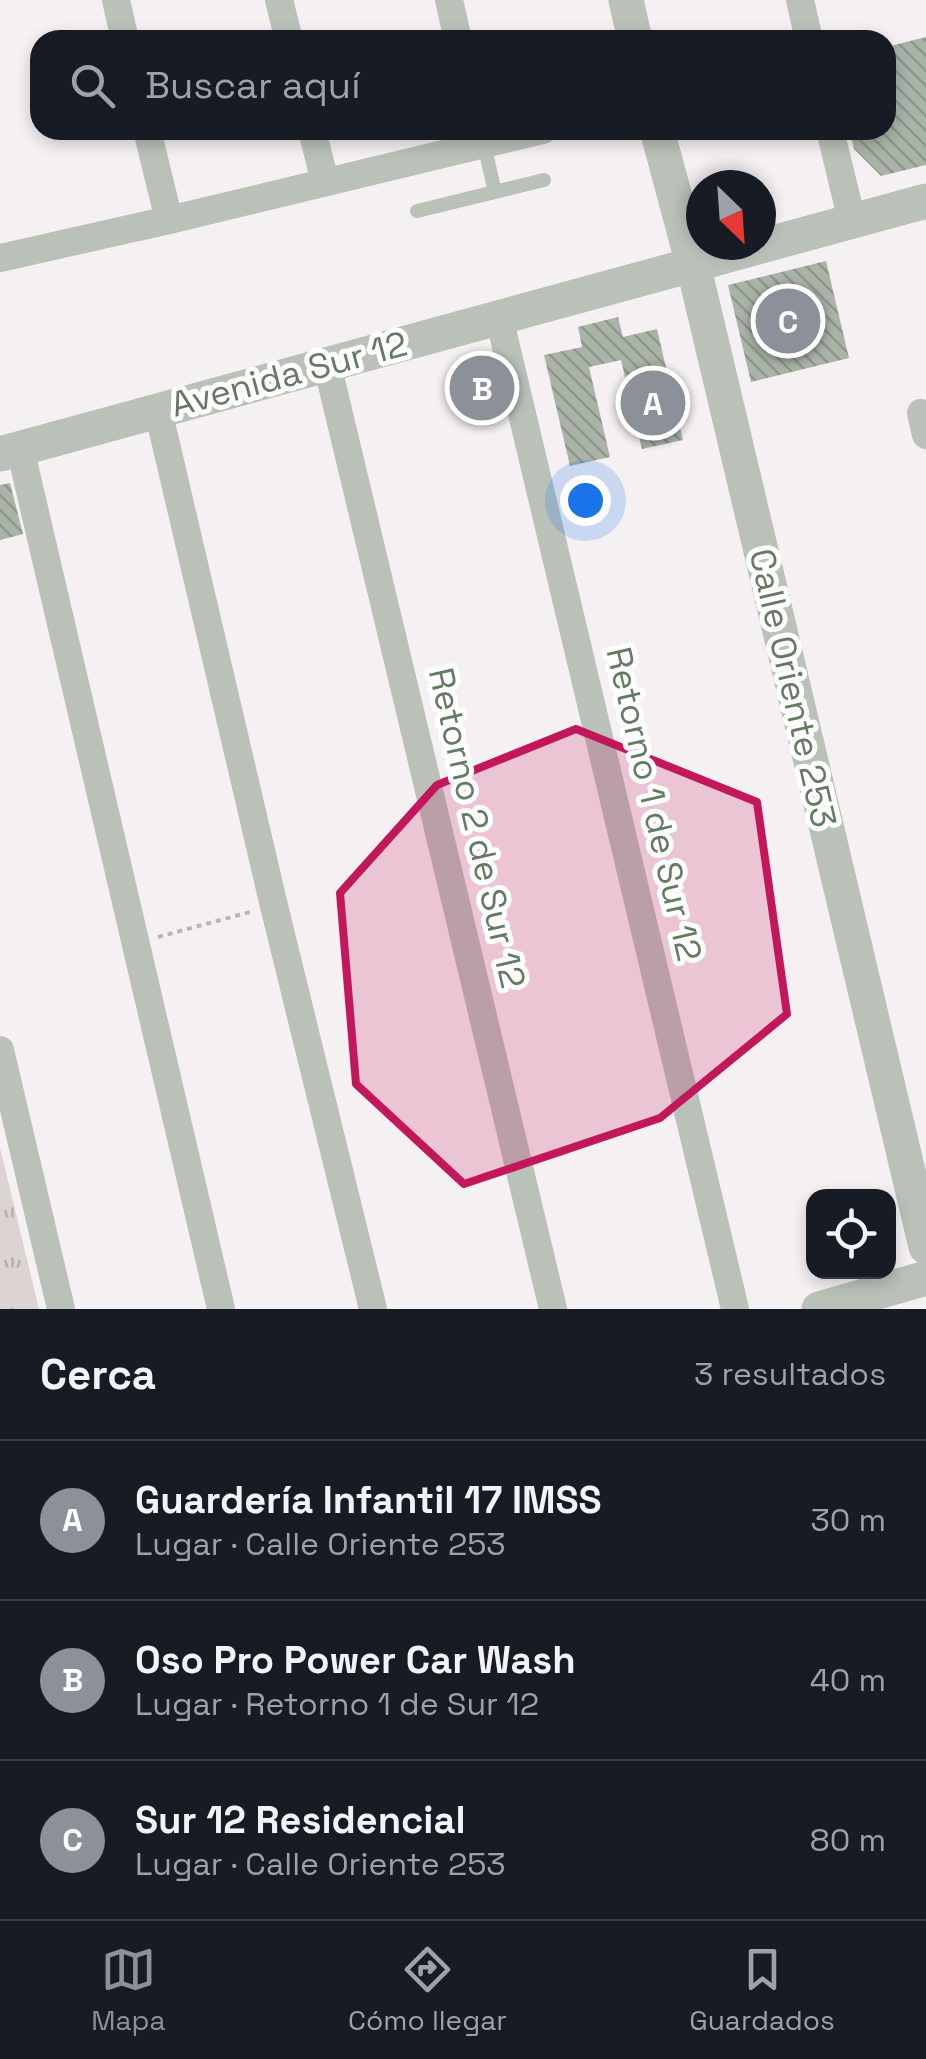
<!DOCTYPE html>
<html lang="es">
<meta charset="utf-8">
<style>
:root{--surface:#171b24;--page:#20242c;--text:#f1f3f6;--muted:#9ea1a6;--line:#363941;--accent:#8c9099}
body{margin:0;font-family:"Space Grotesk",sans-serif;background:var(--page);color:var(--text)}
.controls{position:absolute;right:30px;bottom:30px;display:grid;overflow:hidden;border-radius:20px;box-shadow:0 5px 15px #0003}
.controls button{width:90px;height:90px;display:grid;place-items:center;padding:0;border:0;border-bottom:2px solid var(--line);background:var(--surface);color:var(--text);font:50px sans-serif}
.compass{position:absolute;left:686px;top:170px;width:90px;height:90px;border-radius:50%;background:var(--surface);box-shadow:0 5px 15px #0003;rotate:155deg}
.you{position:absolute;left:585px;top:500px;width:35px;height:35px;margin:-25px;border:8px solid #fff;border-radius:50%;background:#1a73e8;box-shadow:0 0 0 15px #1a73e833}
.badge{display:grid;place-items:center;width:65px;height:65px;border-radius:50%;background:var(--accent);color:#fff;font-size:32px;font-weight:700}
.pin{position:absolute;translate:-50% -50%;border:5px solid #fff;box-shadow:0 2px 10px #0006}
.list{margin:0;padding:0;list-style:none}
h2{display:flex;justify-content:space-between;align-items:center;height:130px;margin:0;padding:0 40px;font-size:42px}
h2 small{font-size:32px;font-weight:400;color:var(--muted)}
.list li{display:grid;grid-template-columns:65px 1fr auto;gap:30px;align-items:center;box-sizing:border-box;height:160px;padding:0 40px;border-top:2px solid var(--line)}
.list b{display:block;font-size:38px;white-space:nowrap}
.list p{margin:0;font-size:32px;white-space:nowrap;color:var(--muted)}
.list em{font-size:32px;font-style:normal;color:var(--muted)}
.icon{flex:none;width:55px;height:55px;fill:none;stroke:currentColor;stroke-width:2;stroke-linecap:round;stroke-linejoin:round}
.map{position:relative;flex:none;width:926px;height:1309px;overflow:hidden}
.search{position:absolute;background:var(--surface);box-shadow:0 5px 15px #0003;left:30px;right:30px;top:30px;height:110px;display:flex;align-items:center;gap:25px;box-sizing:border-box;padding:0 35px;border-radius:30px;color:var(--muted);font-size:38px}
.sheet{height:610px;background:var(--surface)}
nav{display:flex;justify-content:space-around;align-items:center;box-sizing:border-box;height:140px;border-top:2px solid var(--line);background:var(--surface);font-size:28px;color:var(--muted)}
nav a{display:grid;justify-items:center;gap:5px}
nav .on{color:var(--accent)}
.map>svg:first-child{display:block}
.park{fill:url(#park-tufts)}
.building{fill:url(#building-back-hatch)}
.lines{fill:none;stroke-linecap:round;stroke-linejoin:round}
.path{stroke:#b2b8b2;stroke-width:4;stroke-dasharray:5 5;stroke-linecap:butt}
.service{stroke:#bac1b9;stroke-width:14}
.minor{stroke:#bac1b9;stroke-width:28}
.tertiary{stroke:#bac1b9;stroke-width:35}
.marked{fill:#c2185b;fill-opacity:0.2;stroke:#c2185b;stroke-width:8;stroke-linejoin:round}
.labels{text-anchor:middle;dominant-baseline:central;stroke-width:10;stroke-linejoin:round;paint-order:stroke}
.street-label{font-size:35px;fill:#637b61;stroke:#fff}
</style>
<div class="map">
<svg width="926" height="1309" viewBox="0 0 926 1309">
<defs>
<pattern id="park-tufts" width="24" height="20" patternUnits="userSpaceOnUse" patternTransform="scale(2.5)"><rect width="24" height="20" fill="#dbd4d3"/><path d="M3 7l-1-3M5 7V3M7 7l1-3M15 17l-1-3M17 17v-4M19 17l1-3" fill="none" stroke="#b5b1af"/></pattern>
<pattern id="building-back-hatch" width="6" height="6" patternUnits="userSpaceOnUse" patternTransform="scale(2.5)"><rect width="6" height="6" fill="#a9b4a7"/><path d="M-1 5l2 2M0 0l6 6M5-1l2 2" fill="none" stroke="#8d978b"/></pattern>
</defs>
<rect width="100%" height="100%" fill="#f5f1f3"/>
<polygon class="park" points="0,1148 39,1309 0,1309"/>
<g class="building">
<polygon points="926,37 926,165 881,176 854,149 849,130 886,130 886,47"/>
<polygon points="826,261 849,358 751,382 728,285"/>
<polygon points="618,317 623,337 657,329 683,440 642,449 621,360 589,367 610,457 570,466 544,355 582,347 578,327"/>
<polygon points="493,366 502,403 470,411 461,374"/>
<polygon points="10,483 23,534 0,540 0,485"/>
</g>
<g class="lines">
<polyline class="path" points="158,937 250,912"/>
<g class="service">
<polyline points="484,144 495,192"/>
<polyline points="417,211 544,180"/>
</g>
<g class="minor">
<polyline points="116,0 125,40"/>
<polyline points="279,0 289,40"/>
<polyline points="449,0 458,40"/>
<polyline points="800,0 809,40"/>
<polyline points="147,130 169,220"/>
<polyline points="312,130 325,182"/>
<polyline points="830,130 852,221"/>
<polyline points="0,258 169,220 543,130"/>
<polyline points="499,317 735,1309"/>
<polyline points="327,364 553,1309"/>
<polyline points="158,410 274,906 373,1309"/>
<polyline points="921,413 926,435"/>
<polyline points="20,448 221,1309"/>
<polyline points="0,1050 61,1309"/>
</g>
<g class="tertiary">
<polyline points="626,0 635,40"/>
<polyline points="657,130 693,264 926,1247"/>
<polyline points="0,454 926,201"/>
<polyline points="819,1309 926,1278"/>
</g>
</g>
<path class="marked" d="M576,729L757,802L787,1014L660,1118L464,1184L356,1084L340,893L437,785Z"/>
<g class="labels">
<g class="street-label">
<text transform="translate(289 374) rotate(-15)">Avenida Sur 12</text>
<text transform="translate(793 688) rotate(77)">Calle Oriente 253</text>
<text transform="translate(654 804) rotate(77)">Retorno 1 de Sur 12</text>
<text transform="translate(477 828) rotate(77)">Retorno 2 de Sur 12</text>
</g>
</g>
</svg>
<div class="controls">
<button><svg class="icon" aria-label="locate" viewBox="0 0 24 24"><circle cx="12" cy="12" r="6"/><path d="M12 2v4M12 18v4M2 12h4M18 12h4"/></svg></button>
</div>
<svg class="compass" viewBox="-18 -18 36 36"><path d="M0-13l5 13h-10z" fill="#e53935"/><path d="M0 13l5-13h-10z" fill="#9ea1a6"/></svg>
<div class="you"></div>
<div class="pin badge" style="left:653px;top:403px">A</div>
<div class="pin badge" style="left:482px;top:388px">B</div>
<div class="pin badge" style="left:788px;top:321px">C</div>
<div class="search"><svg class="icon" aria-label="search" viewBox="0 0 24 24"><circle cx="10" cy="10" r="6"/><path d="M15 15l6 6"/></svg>Buscar aquí</div>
</div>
<section class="sheet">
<h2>Cerca<small>3 resultados</small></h2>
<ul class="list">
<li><span class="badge">A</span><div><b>Guardería Infantil 17 IMSS</b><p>Lugar · Calle Oriente 253</p></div><em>30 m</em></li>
<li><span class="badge">B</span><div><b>Oso Pro Power Car Wash</b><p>Lugar · Retorno 1 de Sur 12</p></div><em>40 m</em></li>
<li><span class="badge">C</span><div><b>Sur 12 Residencial</b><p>Lugar · Calle Oriente 253</p></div><em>80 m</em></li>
</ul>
</section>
<nav>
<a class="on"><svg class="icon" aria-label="map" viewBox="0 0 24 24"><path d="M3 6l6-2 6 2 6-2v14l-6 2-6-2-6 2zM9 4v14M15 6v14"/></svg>Mapa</a>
<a><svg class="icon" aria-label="directions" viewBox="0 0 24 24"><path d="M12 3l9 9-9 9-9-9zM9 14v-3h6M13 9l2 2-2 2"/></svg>Cómo llegar</a>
<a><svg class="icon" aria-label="saved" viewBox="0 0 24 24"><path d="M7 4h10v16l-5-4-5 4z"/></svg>Guardados</a>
</nav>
